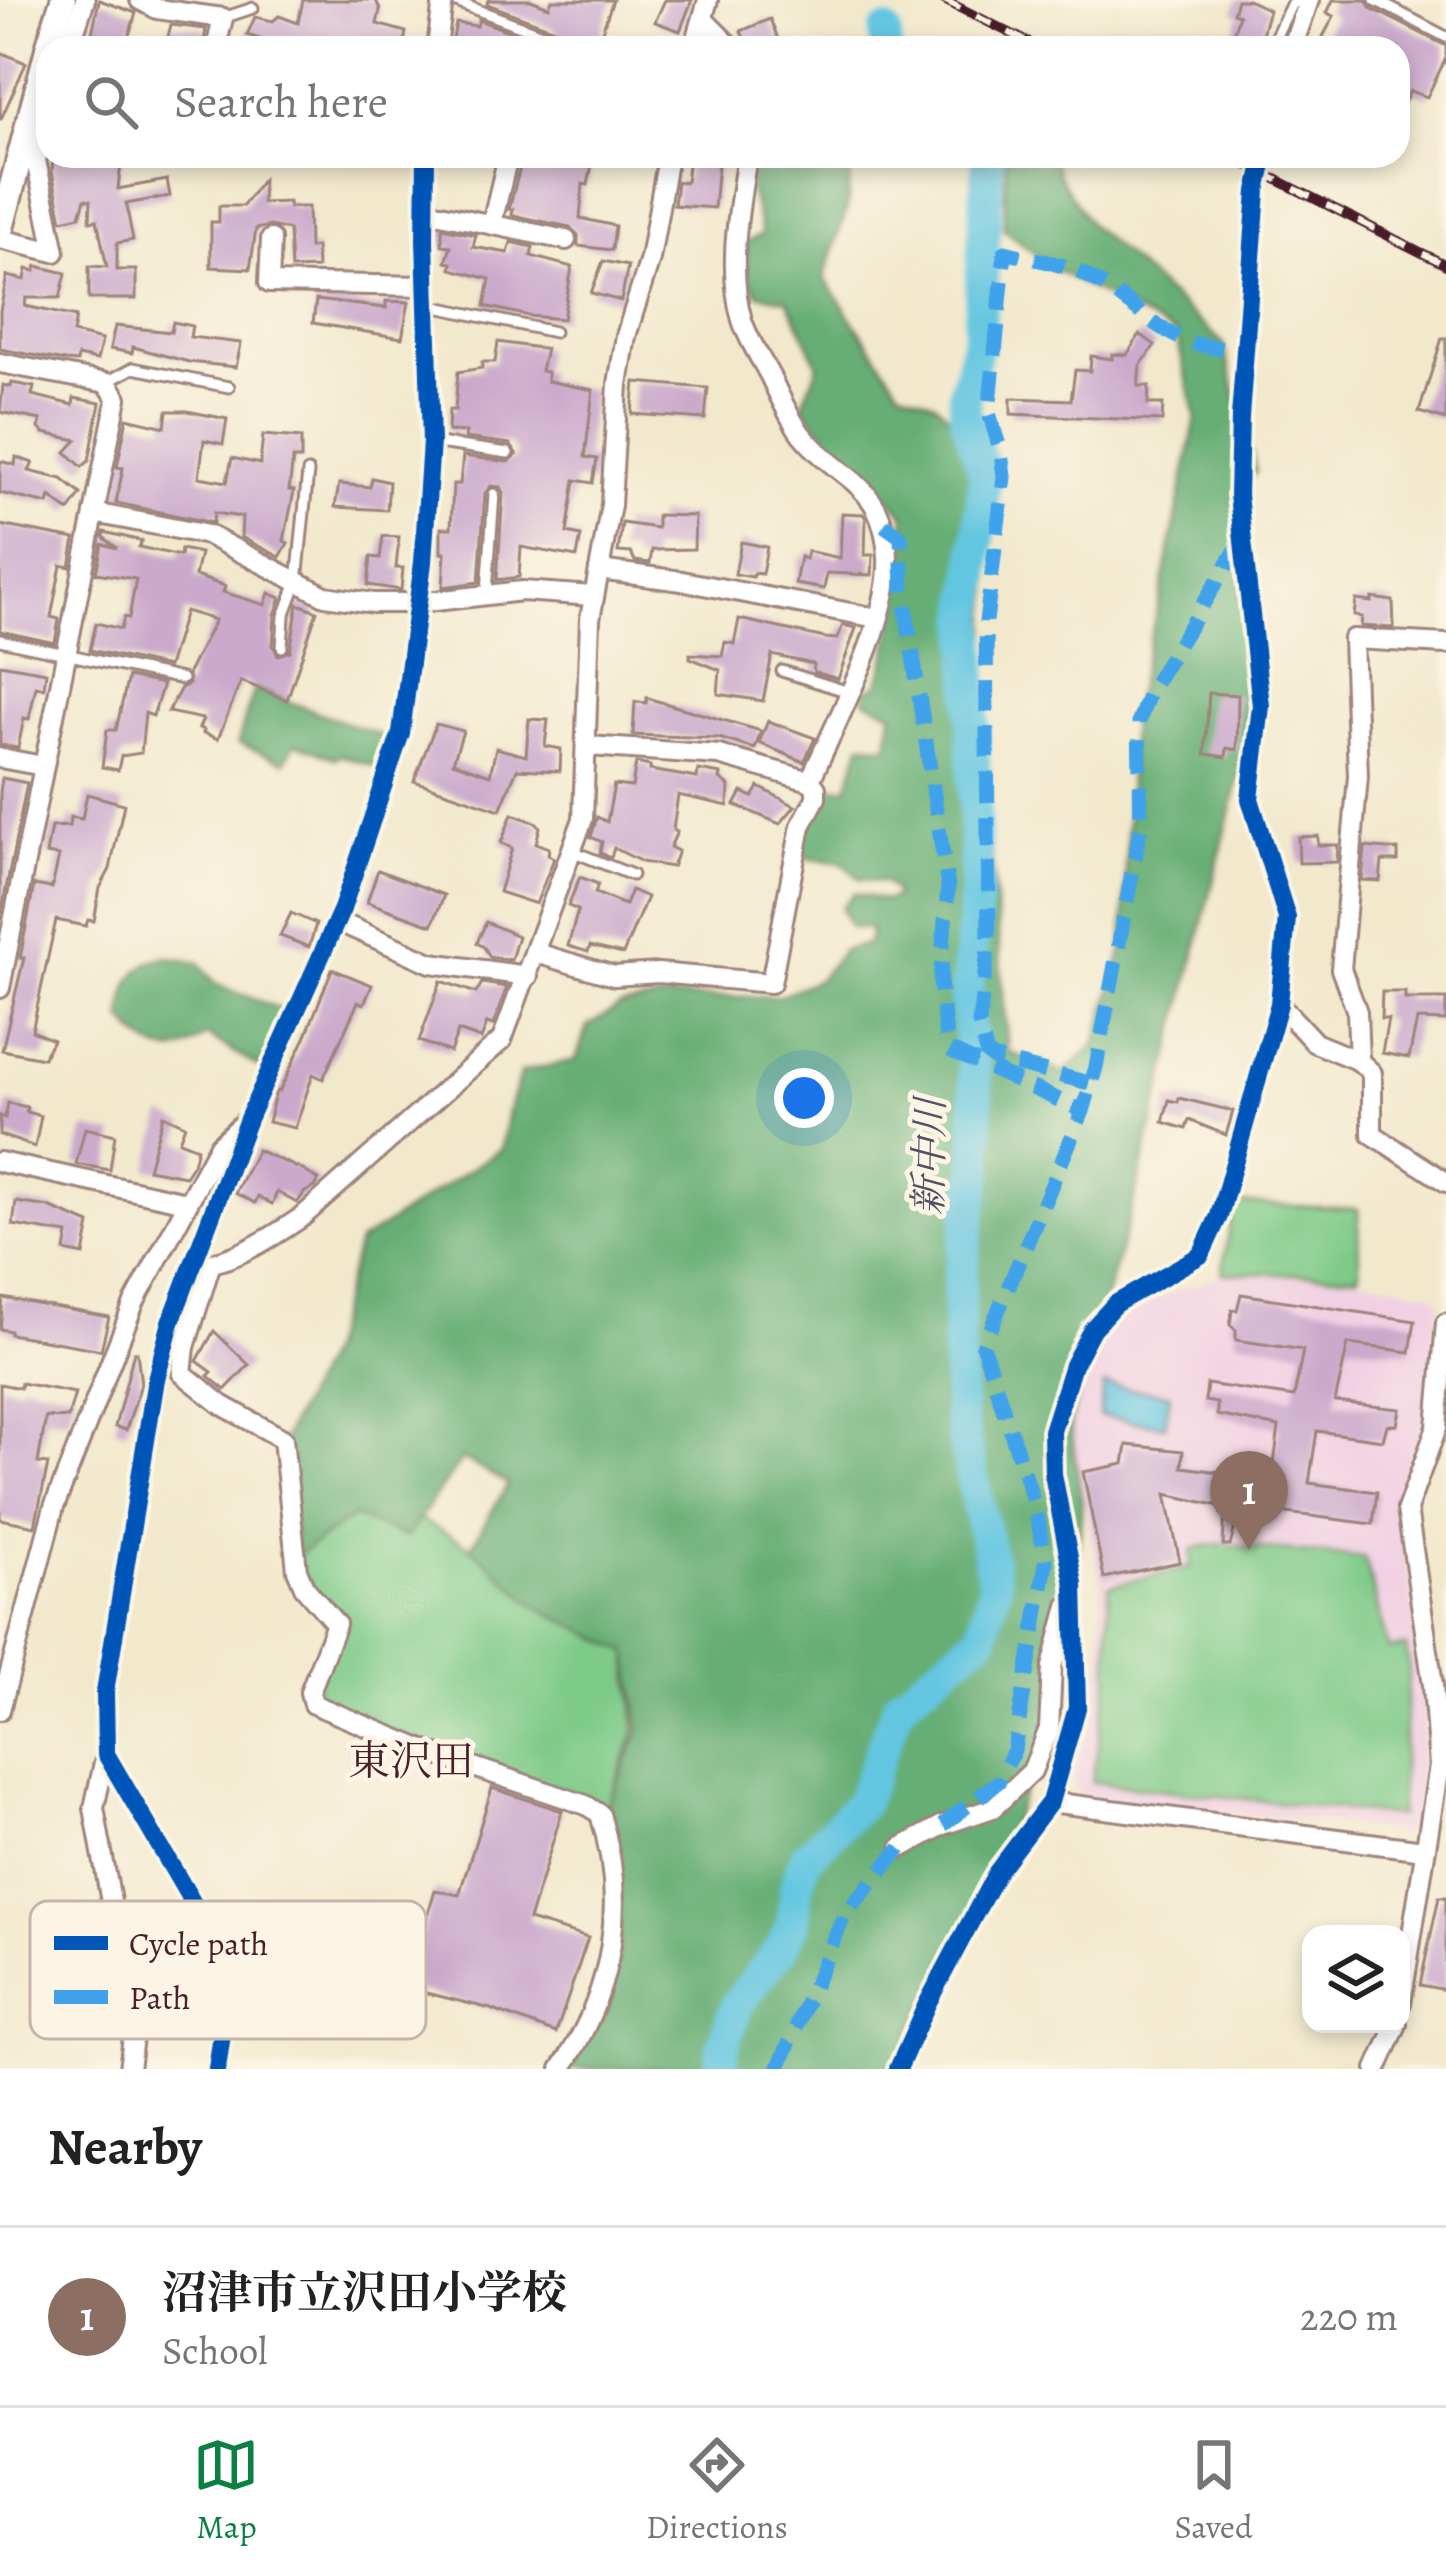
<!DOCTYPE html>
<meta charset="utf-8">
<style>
:root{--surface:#fff;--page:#f6f6f6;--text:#222;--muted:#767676;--line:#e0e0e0;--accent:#0b8043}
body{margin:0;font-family:Alegreya,"Noto Serif JP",serif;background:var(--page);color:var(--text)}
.controls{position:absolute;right:36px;bottom:36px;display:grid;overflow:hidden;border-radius:24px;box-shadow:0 6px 18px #0003}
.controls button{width:108px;height:108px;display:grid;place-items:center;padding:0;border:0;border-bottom:3px solid var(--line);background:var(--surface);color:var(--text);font:60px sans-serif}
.you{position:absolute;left:804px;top:1098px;width:42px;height:42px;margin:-30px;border:9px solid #fff;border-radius:50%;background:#1a73e8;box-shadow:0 0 0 18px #1a73e833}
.badge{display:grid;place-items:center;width:78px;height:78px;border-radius:50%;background:var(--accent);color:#fff;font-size:39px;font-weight:700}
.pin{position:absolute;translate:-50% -99px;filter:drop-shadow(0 3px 6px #0008)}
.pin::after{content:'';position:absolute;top:63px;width:42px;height:36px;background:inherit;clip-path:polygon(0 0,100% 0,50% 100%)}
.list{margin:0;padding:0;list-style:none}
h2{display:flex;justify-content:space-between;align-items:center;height:156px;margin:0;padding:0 48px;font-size:51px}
h2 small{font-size:39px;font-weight:400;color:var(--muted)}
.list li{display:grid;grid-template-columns:78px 1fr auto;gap:36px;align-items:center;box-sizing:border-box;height:180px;padding:0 48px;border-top:3px solid var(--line)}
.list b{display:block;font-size:45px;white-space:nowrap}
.list p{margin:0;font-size:39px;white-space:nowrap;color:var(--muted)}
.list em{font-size:39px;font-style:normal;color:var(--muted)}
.icon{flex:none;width:66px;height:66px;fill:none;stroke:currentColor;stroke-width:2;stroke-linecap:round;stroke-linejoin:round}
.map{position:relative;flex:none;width:1446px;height:2069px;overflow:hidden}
.search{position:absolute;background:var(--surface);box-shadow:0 6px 18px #0003;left:36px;right:36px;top:36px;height:132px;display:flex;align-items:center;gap:30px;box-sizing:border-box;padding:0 42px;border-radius:36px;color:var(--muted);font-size:45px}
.sheet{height:336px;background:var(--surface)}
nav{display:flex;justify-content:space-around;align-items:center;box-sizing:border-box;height:168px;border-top:3px solid var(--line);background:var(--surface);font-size:33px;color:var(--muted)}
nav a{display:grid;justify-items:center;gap:6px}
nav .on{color:var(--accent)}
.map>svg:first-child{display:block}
.built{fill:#f1d0e3}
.green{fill:#7eca89;stroke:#64745a;stroke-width:3}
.forest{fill:#66ae75;stroke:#586650;stroke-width:3}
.water{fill:#63c6e1;stroke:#567286;stroke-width:3}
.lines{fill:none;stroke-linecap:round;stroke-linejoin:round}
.river{stroke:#63c6e1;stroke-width:33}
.building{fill:#caa9cc}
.service-casing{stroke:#9e847c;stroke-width:15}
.minor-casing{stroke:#9e847c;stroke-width:24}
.tertiary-casing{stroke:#9e847c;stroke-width:30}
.service{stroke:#fff;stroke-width:9}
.minor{stroke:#fff;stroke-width:18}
.tertiary{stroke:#fff;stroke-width:24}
.rail-casing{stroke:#4a1f2b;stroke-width:10}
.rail{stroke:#fcf5e5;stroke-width:6;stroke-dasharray:18;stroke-linecap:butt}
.quiet{stroke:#40a2eb;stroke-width:15;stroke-dasharray:30 15;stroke-linecap:butt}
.cycleway-casing{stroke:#fcf5e5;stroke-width:26}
.cycleway{stroke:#0057b8;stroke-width:18}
.labels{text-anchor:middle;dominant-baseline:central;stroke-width:10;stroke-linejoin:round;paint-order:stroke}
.water-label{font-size:39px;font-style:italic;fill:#525162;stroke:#fcf5e5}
.quarter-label{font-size:42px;fill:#4a1f2b;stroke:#fcf5e5}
.key{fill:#fcf5e5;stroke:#c7b5ad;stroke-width:3}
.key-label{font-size:33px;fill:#4a1f2b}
</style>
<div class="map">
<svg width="1446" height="2069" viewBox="0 0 1446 2069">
<rect width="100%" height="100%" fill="#fcf5e5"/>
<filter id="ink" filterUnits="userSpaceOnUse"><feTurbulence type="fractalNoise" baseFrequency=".00833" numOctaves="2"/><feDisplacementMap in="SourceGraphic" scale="24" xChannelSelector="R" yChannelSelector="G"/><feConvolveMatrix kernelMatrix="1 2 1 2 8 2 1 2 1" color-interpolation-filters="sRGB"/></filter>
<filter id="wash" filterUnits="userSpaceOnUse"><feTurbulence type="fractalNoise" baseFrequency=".004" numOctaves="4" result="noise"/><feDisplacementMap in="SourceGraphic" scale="48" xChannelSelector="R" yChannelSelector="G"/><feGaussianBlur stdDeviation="2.7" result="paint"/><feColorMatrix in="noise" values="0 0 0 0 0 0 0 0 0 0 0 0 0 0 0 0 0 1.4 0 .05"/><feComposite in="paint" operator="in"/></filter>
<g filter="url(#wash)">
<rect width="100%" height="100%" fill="#f2e9cd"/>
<polygon class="built" points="1221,1275 1362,1278 1429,1292 1439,1300 1428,1405 1400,1511 1426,1707 1416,1821 1403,1832 1080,1794 1073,1782 1101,1666 1101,1588 1069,1420 1101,1319"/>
<g class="green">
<polygon points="1234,1203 1358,1209 1359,1275 1222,1273"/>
<polygon points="353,1516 406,1537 419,1519 471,1547 544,1610 628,1652 636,1729 606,1809 313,1704 329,1624 295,1557"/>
<polygon points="1216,1544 1365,1558 1388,1649 1406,1647 1409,1664 1399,1816 1092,1782 1109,1678 1109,1586 1191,1567 1192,1549"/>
</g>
<g class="forest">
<path d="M756,156H852L847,208L824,278L900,389L935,402L971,438L989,469L993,526L981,738L1008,1052L1064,1073L1096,1044L1123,949L1131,713L1161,594L1196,417L1176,334L1055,270L1004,229L1006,156H1052L1058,175L1090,225L1223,343L1256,472L1238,495L1247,745L1135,1196L1070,1423L1082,1503L1069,1666L1053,1759L1032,1771L1004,1844L893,2069H569L608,2006L619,1958L618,1869L606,1809L640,1729L628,1652L537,1607L471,1547L508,1484L462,1459L406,1537L353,1516L295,1557L283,1439L328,1350L358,1243L501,1149L508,1111L521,1072L576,1060L587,1027L620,1007L666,998L780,996L819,979L843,950L868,944L871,929L850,927L841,908L854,893L886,901L895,897V892L884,882L860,879L843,863L806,858L794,845L826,787L847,788L862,743L888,747L892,712L865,700L864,691L878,685C897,631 897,573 905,515C871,478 832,446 802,406L818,365L788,300L758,294L747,275V242L762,234L749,186Z"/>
<polygon points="254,689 387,738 377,767 340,755 335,758 295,743 285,762 238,743"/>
<path d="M167,957L199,963L217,985L288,1012L261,1068L206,1035C173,1065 148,1050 123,1019C124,988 133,962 167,957Z"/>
</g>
<polygon class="water" points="1104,1385 1170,1394 1165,1426 1099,1416"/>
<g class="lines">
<g class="river">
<polyline points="885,33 886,48"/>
<polyline points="721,2069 723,2046 737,2004 782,1948 793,1924 796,1887 805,1858 861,1803 899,1703 982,1636 995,1584 960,1420 958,1339 960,1275 978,1169 977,1099 966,1000 976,889 971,617 985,474 965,414 964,394 979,337 988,156"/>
</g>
</g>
<g id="blocks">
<g class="building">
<polygon points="99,0 136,13 125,48 89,48"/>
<polygon points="303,0 376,0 380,10 377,24 406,32 403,48 287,48 247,35 255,17 273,21 279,16 298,23"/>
<polygon points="488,0 531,0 549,7 552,0 613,0 596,48 559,39 554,29 487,4"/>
<polygon points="665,0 692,0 680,31 655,22"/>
<polygon points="1237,0 1248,0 1269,10 1258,48 1229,48 1239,15 1233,13"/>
<polygon points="1333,0 1366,0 1371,8 1446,46 1446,58 1427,97 1410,91 1398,115 1398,48 1317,48 1334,16 1327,13"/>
<polygon points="770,19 782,48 748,48 741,31"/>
<polygon points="479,20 537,42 536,48 455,48 452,44 456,23 477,26"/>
<polygon points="171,25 206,29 203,48 165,48"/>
<polygon points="0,52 26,63 1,119 0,119"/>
<polygon points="53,156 122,156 118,189 167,180 170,196 126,204 133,240 117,243 117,270 136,270 136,299 89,299 89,266 107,267 97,220 90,221 91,200 85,199 80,216 62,220 52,171"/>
<polygon points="542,156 593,159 588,185 583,184 580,218 615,226 612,250 578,246 578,235 569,227 512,215 513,209 509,209 521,163 528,164 529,158 540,161"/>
<polygon points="689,156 715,156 713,164 718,164 714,208 674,205 677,182 686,182"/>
<polygon points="263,179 262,203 289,202 289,207 308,207 309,248 316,247 317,268 291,269 289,230 270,226 256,229 250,269 211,267 211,222 219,222 219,206 243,206"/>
<polygon points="442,228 476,235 473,247 508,253 511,242 533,247 531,256 572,267 563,319 529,316 485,306 490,279 451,269 452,263 446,262 451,246 442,245"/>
<polygon points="603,261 628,266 621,301 591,293"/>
<polygon points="37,266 66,273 60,298 26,298 25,306 76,317 73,333 102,340 97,360 78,356 77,362 65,361 0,349 0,311 7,276 25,280 27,269 35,271"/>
<polygon points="316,300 386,308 386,301 409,302 402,338 313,323"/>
<polygon points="173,322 192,326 190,337 241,343 236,367 189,362 133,347 132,353 110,349 115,326 171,332"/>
<polygon points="1140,334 1155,345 1140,366 1138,386 1149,386 1148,404 1163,404 1162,421 1011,414 1011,398 1071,400 1075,370 1090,371 1091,356 1112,359 1112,354 1127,355"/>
<polygon points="1442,338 1446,338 1446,420 1419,412"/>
<polygon points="498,342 546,349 541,371 547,372 547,381 593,390 585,457 597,459 593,483 575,480 567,533 581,536 577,557 521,547 519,577 497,580 503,493 500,487 491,486 485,493 479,582 443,587 445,553 441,553 441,528 451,528 453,484 460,484 463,456 508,462 517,455 510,444 465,438 466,432 448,431 449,410 455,410 458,372 482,368 482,362 495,362"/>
<polygon points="635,382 708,388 705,419 632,414"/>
<polygon points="12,383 34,387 32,395 73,405 74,398 100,403 89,461 82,467 66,452 77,440 44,433 39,428 41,420 0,412 3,385 11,387"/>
<polygon points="167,411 187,411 227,419 223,444 204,440 199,477 227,482 232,458 260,464 263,435 301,438 301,459 293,459 289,490 294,491 284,541 288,543 280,557 241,537 242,517 214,513 213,523 116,503 123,468 117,467 127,418 165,427"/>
<polygon points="16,457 33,463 29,471 62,479 81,494 69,511 50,497 48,504 0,493 0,461 15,465"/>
<polygon points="372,478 389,482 387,510 335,507 339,484 370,487"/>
<polygon points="842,513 863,514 866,518 865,555 873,555 872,575 827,573 824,589 795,584 800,557 806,559 807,551 840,558"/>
<polygon points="657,515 695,516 694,549 652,550 650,563 635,561 631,553 618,552 622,523 657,528"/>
<polygon points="0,525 75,539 70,567 61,565 51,617 59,619 55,643 0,631"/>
<polygon points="104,532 142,541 139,547 180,556 181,549 200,553 195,576 225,586 223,592 265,605 269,593 281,598 275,615 273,646 278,655 290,651 298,604 317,611 287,700 241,681 218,739 203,733 204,730 199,728 203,719 168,712 181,688 189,684 188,673 215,620 185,611 168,667 90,650 96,623 121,629 124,617 129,618 136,579 96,573 102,544 117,548 103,537"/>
<polygon points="383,536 399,537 396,568 403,568 401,590 368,585 371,557 380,558"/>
<polygon points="741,542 767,547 762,574 754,573 753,577 735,574"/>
<polygon points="1372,598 1393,601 1394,628 1361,626 1362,617 1354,616 1356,600 1372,602"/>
<polygon points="739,619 825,638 837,639 843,625 856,628 838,679 814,672 813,664 772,655 763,701 718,694 720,670 690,658 690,654 722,656 725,642 734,644"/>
<polygon points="0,664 46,672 44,688 36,686 29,719 24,718 18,748 0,745"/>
<polygon points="128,677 163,684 153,716 145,713 141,753 121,756 118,770 102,767 107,730 116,730"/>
<polygon points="1209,693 1238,695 1237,750 1227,748 1226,757 1205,754"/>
<polygon points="647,698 761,731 755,749 719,738 633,735 635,702 646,703"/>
<polygon points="529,719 548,720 545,746 561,749 560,771 517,769 500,810 414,781 436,724 463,731 453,762 490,775 496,748 526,756"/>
<polygon points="768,721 815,738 804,762 759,743"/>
<polygon points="636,763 650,766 650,770 697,778 698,770 721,774 720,779 729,786 728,806 678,795 673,830 677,832 670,847 678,851 672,867 642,862 614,848 611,857 600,853 602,842 591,837 597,817 607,822 614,785 632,787"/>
<polygon points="2,778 27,783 0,919 0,792"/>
<polygon points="759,787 795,806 780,824 735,805 742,792 753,797"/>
<polygon points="87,794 124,804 110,869 100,888 94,921 88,920 86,926 56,920 32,1031 53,1040 43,1058 2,1050 24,958 20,958 34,885 52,888 59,856 46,854 51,827 69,826 70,817 82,819"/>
<polygon points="512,814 537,823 540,827 536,843 549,848 548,855 554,858 536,904 499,892 512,848 501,843"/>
<polygon points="1318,836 1318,845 1338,845 1337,862 1299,863 1298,837"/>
<polygon points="1365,847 1398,850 1398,861 1382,861 1380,881 1362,880"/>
<polygon points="378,870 444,895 432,925 367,902"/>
<polygon points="580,877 598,884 595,893 625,905 631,890 647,897 623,954 590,946 588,952 568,946 578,910 568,906"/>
<polygon points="291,913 316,924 309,947 280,936"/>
<polygon points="486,922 518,936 511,960 490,957 484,947 477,943"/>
<polygon points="332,969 372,985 364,1004 358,1002 323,1079 313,1074 295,1128 268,1122 276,1091 279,1092 305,1038"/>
<polygon points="441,981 476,993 482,983 507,987 493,1025 487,1023 481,1039 458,1031 450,1052 419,1041"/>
<polygon points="1382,992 1405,992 1405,999 1446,999 1446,1021 1417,1020 1409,1058 1382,1053 1388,1019 1381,1019"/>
<polygon points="1179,1098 1233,1111 1226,1135 1189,1120 1186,1129 1163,1122 1169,1100 1178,1102"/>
<polygon points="8,1103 27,1107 26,1112 41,1116 35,1147 0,1135 0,1116 5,1118"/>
<polygon points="163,1115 185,1125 179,1141 197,1148 193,1164 185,1176 148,1169"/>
<polygon points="85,1128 115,1135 110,1170 76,1164"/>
<polygon points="257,1150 303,1170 319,1180 315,1187 305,1192 297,1203 277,1192 272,1204 258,1197 255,1203 235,1193"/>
<polygon points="16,1202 49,1207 90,1224 84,1255 65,1251 68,1234 13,1225"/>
<polygon points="1241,1294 1415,1321 1410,1352 1348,1344 1335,1402 1400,1409 1397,1425 1387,1425 1383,1440 1317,1431 1309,1483 1377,1492 1373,1524 1240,1507 1230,1546 1223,1546 1225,1507 1166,1494 1180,1562 1104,1578 1083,1472 1124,1464 1127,1445 1183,1451 1182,1467 1272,1479 1279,1427 1217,1415 1217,1403 1205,1401 1207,1384 1294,1397 1303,1350 1236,1340 1236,1330 1230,1325 1232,1310 1237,1310"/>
<polygon points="3,1298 109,1317 101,1350 10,1334 10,1331 0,1329"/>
<polygon points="214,1331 249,1365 225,1390 208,1376 212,1372 197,1361"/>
<polygon points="134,1352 137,1352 141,1384 126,1430 115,1427"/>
<polygon points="21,1383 75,1393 68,1418 46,1417 38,1463 48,1464 35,1526 0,1519 0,1384 20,1388"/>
<polygon points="492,1788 562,1811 529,1920 588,1938 556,2033 491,2009 406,1988 435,1890 459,1895"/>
<polygon points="1439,1897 1446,1897 1446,1990 1420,1985"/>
</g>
</g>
</g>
<g filter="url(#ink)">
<use href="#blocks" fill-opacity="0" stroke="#9e847c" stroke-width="3"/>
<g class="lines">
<g class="service-casing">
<g id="service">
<polyline points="451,0 550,37"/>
<polyline points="1375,0 1446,37"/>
<polyline points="223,18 253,8"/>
<polyline points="1270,48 1291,5 1298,0"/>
<polyline points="427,305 554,332"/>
<polyline points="105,383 133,368 229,387"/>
<polyline points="431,442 508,453"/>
<polyline points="487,592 494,494"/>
<polyline points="0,640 182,679"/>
<polyline points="282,647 284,616 297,582 308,472"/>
<polyline points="782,671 849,692"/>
<polyline points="572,851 632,875"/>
</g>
</g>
<g class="minor-casing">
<g id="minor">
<polyline points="140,0 157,9 223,18 216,48"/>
<polyline points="703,19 732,48"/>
<polyline points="69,48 85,0"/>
<polyline points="437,48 443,0"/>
<polyline points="694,48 708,0"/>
<polyline points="1292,48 1309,0"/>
<polyline points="426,211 566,240"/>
<polyline points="492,223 508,156"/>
<polyline points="0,239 55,252 36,160 48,116"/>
<polyline points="271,239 269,283 426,286"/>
<polyline points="0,363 107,383 117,398 0,988"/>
<polyline points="94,513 208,535 325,596 373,603 418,603 522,591 593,596"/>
<polyline points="599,570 682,581 877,618"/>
<polyline points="588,746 719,755 810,781"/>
<polyline points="0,758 43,766"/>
<polyline points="337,921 431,963 528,976"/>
<path d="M536,953L614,976L658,973L771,983L801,826L816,798V788L810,781C836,721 891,621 888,557C883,480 841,483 802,435C789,418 780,397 771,378C762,360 748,340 742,320C727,268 739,208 747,156"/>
<polyline points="1279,1004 1315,1043 1359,1061 1372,1073 1372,1134 1446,1182"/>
<polyline points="1359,1061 1357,1012 1341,969 1358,776 1353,639 1446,644"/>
<polyline points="0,1162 186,1202"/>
<path d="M195,1263C224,1269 277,1234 302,1217L502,1040L583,819L590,619L611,505L618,384L626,336L650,259L668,156"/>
<path d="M210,1266L185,1347L182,1373L222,1405L283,1439L297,1570L304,1587L336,1624L310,1692L313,1704L426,1751L586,1805L600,1814C628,1904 613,1992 561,2069"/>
<polyline points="0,1710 54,1507 134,1303 219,1145 244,1122"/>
<polyline points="106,1754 94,1808 134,2029 129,2069"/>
<polyline points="1050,1802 1424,1850"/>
<polyline points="901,1848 943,1825 993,1808 1032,1771 1049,1729 1052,1667 1068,1606"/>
<polyline points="1401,2003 1439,1766 1433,1685 1407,1509 1437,1427 1446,1323"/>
<polyline points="217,2069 224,2020 220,1966 194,1905 106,1754 105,1692 156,1379 171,1322 248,1119 342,909 401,733 423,562 431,442 425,240 426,156"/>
<polyline points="898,2069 927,2004 997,1872 1050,1802 1077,1708 1074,1584 1053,1474 1052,1431 1073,1365 1092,1329 1115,1304 1201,1255 1219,1216 1279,1004 1287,918 1250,799 1261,706 1238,495 1240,417 1257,191 1265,156"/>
<polyline points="1377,2069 1397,2024"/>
</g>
</g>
<g class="tertiary-casing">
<g id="tertiary">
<polyline points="48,48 63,0"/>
<polyline points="0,232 48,49"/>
</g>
</g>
<use href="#service" class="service"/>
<use href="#minor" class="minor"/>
<use href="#tertiary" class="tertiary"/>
<g class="rail-casing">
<g id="rail">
<polyline points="944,0 1040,48"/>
<polyline points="1230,156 1446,265"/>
</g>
</g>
<use href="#rail" class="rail"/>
<g class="quiet">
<polyline points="884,525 901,537 903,590 948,888 940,981 947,1049 1083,1111"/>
<path d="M1089,1083L992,1058L986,1052L979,1022L989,942L986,621L1004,477L1001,452L989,413L1005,252C1031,259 1064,263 1087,276C1151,310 1161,351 1245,349"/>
<polyline points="943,1825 999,1781 1014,1750 1046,1563 1035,1506 983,1347 1083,1111 1096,1067 1141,825 1139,721 1150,691 1241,542"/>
<polyline points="778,2069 845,1914 901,1848"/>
</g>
<g class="cycleway-casing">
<g id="cycleway">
<polyline points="217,2069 224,2020 220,1966 194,1905 106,1754 105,1692 156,1379 171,1322 248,1119 342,909 401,733 423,562 431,442 425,240 426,156"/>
<polyline points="898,2069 927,2004 997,1872 1050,1802 1077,1708 1074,1584 1053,1474 1052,1431 1073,1365 1092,1329 1115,1304 1201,1255 1219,1216 1279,1004 1287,918 1250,799 1261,706 1238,495 1240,417 1257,191 1265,156"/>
</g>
</g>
<use href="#cycleway" class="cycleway"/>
</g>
</g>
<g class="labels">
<g class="water-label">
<text transform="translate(929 1157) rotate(-89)">新中川</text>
</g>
<g class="quarter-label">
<text x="411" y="1760">東沢田</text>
</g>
</g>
<rect x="30" y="1901" width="396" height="138" rx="18" class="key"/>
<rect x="54" y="1936" width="54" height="14" fill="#0057b8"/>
<rect x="54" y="1990" width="54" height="14" fill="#40a2eb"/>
<g class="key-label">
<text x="129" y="1955">Cycle path</text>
<text x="129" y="2009">Path</text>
</g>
</svg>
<div class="controls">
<button><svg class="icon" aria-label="layers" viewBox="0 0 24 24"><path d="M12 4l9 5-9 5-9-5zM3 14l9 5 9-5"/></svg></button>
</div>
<div class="you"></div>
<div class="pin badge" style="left:1249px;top:1550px;background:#8d6e63">1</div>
<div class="search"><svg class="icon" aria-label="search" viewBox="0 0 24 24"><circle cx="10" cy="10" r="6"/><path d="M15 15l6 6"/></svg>Search here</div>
</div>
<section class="sheet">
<h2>Nearby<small></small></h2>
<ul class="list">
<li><span class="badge" style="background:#8d6e63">1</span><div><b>沼津市立沢田小学校</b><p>School</p></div><em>220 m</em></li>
</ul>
</section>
<nav>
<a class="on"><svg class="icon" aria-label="map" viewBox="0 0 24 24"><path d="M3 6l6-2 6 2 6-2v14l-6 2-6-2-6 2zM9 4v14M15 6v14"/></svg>Map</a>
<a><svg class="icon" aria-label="directions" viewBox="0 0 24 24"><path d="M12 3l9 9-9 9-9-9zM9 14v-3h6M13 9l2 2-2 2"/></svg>Directions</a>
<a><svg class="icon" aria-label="saved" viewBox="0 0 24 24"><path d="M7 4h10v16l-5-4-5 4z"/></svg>Saved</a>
</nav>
